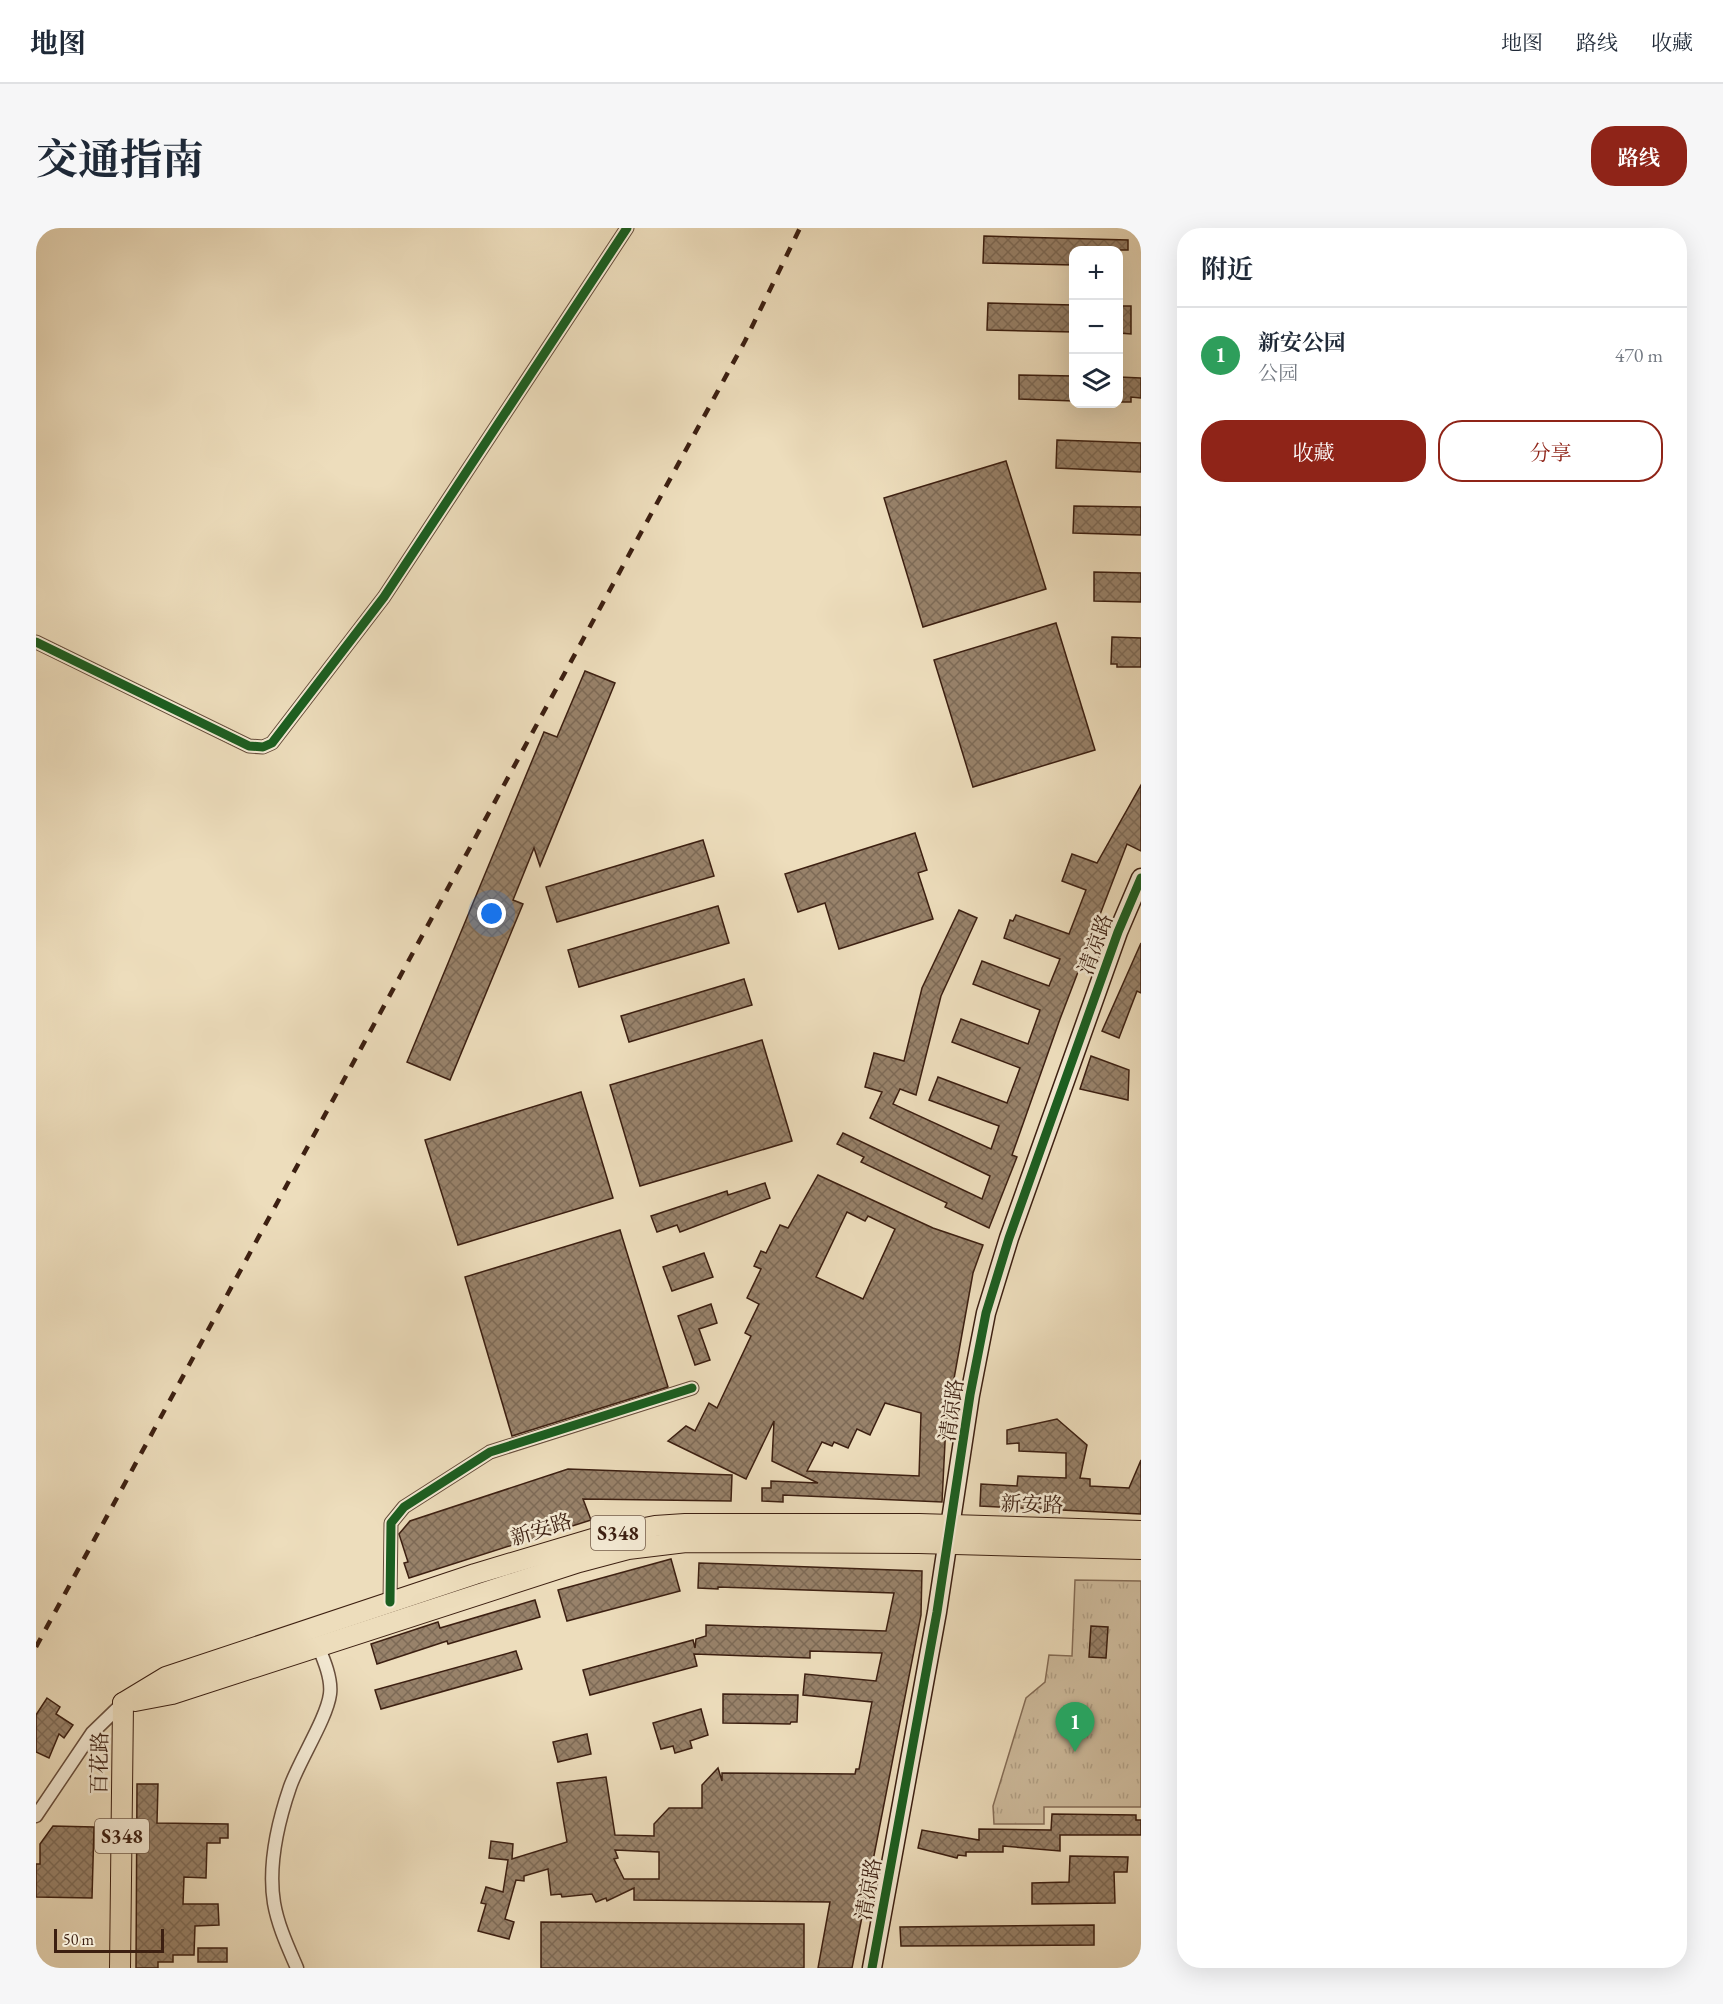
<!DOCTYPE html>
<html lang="zh">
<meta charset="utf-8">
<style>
:root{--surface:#fff;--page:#f6f6f7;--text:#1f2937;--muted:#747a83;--line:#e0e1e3;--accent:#8f2418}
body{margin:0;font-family:"EB Garamond","Noto Serif SC",serif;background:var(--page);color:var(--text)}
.controls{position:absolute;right:18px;top:18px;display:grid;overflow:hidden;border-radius:12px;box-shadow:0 6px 24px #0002}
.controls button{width:54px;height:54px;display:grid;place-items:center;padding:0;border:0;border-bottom:2px solid var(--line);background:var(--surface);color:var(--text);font:30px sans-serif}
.scale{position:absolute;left:18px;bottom:15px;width:110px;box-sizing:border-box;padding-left:6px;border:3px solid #3c1f11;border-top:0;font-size:16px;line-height:21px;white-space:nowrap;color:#3c1f11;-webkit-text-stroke:4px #f3e9d3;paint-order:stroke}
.you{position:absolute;left:456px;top:686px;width:21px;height:21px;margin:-15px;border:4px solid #fff;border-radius:50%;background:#1a73e8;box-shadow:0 0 0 9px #1a73e833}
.badge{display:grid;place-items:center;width:39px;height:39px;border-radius:50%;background:var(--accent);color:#fff;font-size:20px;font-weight:700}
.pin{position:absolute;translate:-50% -50px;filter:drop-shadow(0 2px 3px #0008)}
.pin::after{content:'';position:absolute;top:32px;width:21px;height:18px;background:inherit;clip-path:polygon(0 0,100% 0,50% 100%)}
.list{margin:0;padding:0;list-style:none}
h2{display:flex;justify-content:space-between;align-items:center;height:78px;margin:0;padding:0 24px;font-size:26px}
h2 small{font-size:20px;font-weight:400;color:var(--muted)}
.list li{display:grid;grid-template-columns:39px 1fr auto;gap:18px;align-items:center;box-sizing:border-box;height:96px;padding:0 24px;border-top:2px solid var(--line)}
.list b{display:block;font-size:22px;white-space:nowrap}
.list p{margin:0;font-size:20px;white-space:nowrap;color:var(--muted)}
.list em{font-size:20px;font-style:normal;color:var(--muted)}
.actions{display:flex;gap:12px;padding:18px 24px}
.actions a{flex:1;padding:14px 0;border:2px solid var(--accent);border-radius:24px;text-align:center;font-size:21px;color:var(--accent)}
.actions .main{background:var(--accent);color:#fff}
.icon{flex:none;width:33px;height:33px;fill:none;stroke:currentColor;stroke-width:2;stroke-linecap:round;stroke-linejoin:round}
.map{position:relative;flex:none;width:1105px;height:1740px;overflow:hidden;border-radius:24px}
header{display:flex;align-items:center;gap:36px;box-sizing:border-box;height:84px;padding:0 30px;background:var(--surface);border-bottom:2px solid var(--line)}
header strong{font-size:28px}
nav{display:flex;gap:33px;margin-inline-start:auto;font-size:21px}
.intro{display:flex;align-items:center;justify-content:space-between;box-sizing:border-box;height:144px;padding:0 36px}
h1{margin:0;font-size:42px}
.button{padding:15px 27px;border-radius:24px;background:var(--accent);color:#fff;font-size:21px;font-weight:700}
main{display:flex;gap:36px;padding:0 36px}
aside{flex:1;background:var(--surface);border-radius:24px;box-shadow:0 6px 24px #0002}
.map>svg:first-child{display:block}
.grass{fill:url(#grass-tufts);stroke:#866e58;stroke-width:1.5}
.building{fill:url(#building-cross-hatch);stroke:#3c1f11;stroke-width:1.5;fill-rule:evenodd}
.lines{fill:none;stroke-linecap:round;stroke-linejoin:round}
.street-casing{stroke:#684e3c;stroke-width:15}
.secondary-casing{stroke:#3c1f11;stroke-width:21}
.primary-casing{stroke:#3c1f11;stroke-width:22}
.street{stroke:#f3e9d3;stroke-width:12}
.secondary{stroke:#f3e9d3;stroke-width:18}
.primary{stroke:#edddbc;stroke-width:20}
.rail{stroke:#3c1f11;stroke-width:4.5;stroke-dasharray:10 10;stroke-linecap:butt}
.cycleway-casing{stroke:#f3e9d3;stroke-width:13}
.cycleway{stroke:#1b5e20;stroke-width:9}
.labels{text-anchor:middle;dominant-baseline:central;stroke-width:5;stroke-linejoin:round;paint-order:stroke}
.shield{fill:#f3e9d3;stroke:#735c4b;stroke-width:1.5}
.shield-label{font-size:20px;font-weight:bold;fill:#3c1f11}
.street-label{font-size:21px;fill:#3c1f11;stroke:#f3e9d3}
</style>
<header>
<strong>地图</strong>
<nav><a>地图</a><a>路线</a><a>收藏</a></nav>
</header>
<div class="intro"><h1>交通指南</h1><a class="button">路线</a></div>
<main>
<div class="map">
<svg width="1105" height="1740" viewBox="0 0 1105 1740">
<defs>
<pattern id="grass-tufts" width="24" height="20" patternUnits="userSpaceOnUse" patternTransform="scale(1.5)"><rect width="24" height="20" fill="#cfbd9f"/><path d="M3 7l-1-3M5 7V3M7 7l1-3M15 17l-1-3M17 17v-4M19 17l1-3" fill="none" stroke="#b3a288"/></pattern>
<pattern id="building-cross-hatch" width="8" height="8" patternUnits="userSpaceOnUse" patternTransform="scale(1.5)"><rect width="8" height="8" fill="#98826a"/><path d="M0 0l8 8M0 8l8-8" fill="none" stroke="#7d6a56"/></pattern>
</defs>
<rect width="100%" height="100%" fill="#edddbc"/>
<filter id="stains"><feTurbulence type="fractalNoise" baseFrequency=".00333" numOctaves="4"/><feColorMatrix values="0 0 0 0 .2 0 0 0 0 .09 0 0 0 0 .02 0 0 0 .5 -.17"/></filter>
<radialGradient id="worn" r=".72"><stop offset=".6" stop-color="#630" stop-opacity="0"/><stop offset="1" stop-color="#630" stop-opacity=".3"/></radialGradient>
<polygon class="grass" points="1039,1352 1105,1353 1105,1579 1008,1579 1008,1596 958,1596 957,1578 990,1470 1009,1454 1013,1427 1036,1428"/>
<g class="building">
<polygon points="948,8 1092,12 1092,22 1038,22 1038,37 947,35"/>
<polygon points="952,75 1038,77 1038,104 951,102"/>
<polygon points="1083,78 1095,78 1095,106 1083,105"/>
<polygon points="983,147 1038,148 1038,173 983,171"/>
<polygon points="1083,149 1105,150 1105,170 1095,169 1095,174 1083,174"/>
<polygon points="1021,212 1105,215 1105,244 1020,240"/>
<polygon points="970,233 1010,361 887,399 848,270"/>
<polygon points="1038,278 1105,279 1105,307 1037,305"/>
<polygon points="1058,344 1105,345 1105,374 1058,373"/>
<polygon points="1020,395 1059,522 937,559 898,432"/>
<polygon points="1076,409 1105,410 1105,439 1081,439 1081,436 1075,436"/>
<polygon points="549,443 579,455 504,638 498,620 477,672 487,676 414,852 371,834 508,504 521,509"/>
<polygon points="1105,557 1105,623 1091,616 1024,791 976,927 981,929 953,1000 909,979 911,975 825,934 828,929 801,916 807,905 946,971 954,948 834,890 846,864 829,859 838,825 868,833 886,760 923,682 941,690 905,768 880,867 864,861 857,876 955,921 963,898 893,872 902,849 971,875 984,840 916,814 925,791 992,816 1004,782 937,756 946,733 1013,758 1024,731 968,710 974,692 977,693 980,687 1033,706 1050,662 1026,653 1036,626 1061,635"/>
<polygon points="879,605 891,642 882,645 897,691 803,721 789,675 762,684 749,646"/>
<polygon points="667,612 678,648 521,694 510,659"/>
<polygon points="682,678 693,715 543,759 532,722"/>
<polygon points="1105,715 1105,765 1101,763 1083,810 1066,803"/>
<polygon points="708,751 716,777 593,814 585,788"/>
<polygon points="726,812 756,913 604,958 574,857"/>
<polygon points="1055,828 1093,842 1092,872 1044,861"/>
<polygon points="545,864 577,970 422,1017 389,912"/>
<path d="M782,947L897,1000L947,1017L937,1045L910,1195L906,1274L747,1267V1274L726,1273V1260H735V1253L782,1255L736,1233L738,1193L710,1251L632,1213L650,1198L659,1203L673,1175L681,1180L715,1108L709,1105L723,1076L711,1070L725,1041L718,1038L725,1023L730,1025L744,997L752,1000ZM811,984L829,993L832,988L859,1001L827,1071L780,1049ZM849,1175L885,1185L883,1248L771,1243L786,1214L796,1218L798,1214L812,1220L821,1201L834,1207Z"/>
<polygon points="729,955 734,970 644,1004 641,997 621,1004 615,988 691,963 692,967"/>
<polygon points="584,1002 632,1159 476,1208 429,1049"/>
<polygon points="668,1025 677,1049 636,1063 627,1039"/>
<polygon points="675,1076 681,1095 663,1101 674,1132 659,1137 642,1088"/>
<polygon points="1021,1191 1051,1217 1044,1250 1054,1251 1054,1258 1093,1260 1105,1232 1105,1286 944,1278 945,1256 981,1258 982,1248 1030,1250 1030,1225 983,1223 983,1215 971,1216 971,1202"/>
<polygon points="532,1241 696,1247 695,1273 547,1271 555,1292 373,1350 368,1335 372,1334 363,1306 374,1293"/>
<polygon points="635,1331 644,1363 531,1393 522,1362"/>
<path d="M663,1335L886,1343L885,1387L816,1740H782L794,1674L598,1672V1660L571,1673L570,1670L560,1674L556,1666L526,1669L525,1666L515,1667L512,1641L488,1648V1653L480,1652L469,1691L478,1694L473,1711L442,1703L450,1676L445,1675L450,1659L467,1664L472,1632L453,1630L455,1613L477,1616L476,1631L531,1614L521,1555L570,1549L579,1607L618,1608V1596L633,1580H666V1557L682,1540L686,1553V1545L819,1546L820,1541H823L836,1474L767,1467L769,1446L840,1453L846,1425L774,1423V1430L658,1426L661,1438L554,1467L547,1442L657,1412L659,1420L660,1411L670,1408V1397L850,1403L858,1365L682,1359V1361L662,1360ZM579,1622L623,1624V1651H588L578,1631L582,1630Z"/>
<polygon points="499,1372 504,1389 412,1416 411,1413 341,1436 335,1416 402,1394 404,1400"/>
<polygon points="1055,1398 1072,1399 1070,1430 1053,1429"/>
<polygon points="480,1423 486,1441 345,1481 339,1462"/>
<polygon points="687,1466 762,1467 761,1494 755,1494 754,1496 687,1495"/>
<polygon points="11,1470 24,1479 20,1486 37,1497 28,1510 23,1506 13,1530 0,1524 0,1487"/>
<polygon points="665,1481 672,1507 654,1513 656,1520 639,1525 637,1518 625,1521 617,1495"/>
<polygon points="551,1506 555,1526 522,1534 517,1514"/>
<polygon points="101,1556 122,1556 121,1595 192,1596 192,1610 184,1610 184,1615 171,1615 170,1650 148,1649 147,1676 182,1676 183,1697 159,1698 158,1727 137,1727 137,1734 122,1734 122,1740 100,1740"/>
<polygon points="1016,1586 1100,1587 1100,1592 1105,1592 1105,1607 1024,1607 1024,1623 967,1618 967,1624 930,1624 930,1628 922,1627 921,1630 882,1620 886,1602 943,1612 943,1601 1015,1602"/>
<polygon points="17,1598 58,1599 56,1670 0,1669 0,1636 4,1636 4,1616"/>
<polygon points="1034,1628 1092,1629 1091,1644 1078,1644 1079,1675 996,1676 996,1655 1033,1654"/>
<polygon points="505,1694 768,1696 768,1740 505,1740"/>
<polygon points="1058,1697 1058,1717 865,1718 864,1699"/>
<rect x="162" y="1720" width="29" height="14"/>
</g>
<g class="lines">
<g class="street-casing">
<g id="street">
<polyline points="0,414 213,518 227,519 236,515 348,369 591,0"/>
<polyline points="354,1374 355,1295 368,1279 454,1224 656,1160"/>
<polyline points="0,1588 56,1505 87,1475"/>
<path d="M261,1740C252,1719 242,1698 238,1675C232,1638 242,1594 254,1559C263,1533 291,1490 294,1466C296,1451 288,1432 282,1418"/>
</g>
</g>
<g class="secondary-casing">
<polyline id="secondary" points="836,1740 901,1384 934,1167 950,1085 973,1010 1082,704 1105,650"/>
</g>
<g class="primary-casing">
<g id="primary">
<polyline points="99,1473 136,1466 543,1334 592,1321 650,1314 883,1315 1105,1321"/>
<polyline points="87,1475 130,1449 439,1346 563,1309 619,1298 649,1296 883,1296 1105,1303"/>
<polyline points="84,1740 87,1475"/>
</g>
</g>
<use href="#street" class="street"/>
<use href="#secondary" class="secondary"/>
<use href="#primary" class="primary"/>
<polyline class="rail" points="0,1419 709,113 764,0"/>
<g class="cycleway-casing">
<g id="cycleway">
<polyline points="0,414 213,518 227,519 236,515 348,369 591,0"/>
<polyline points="354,1374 355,1295 368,1279 454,1224 656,1160"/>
<polyline points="836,1740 901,1384 934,1167 950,1085 973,1010 1082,704 1105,650"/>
</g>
</g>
<use href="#cycleway" class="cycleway"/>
</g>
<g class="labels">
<g class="shield">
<rect x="555" y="1288" width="54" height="34" rx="4.5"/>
<rect x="59" y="1591" width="54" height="34" rx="4.5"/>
</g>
<g class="shield-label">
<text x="582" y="1305">S348</text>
<text x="86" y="1608">S348</text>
</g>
<g class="street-label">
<text transform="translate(1059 716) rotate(-70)">清凉路</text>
<text transform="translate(915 1182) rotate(-82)">清凉路</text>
<text transform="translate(996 1276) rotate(2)">新安路</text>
<text transform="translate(505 1301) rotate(-17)">新安路</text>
<text transform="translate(63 1535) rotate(-89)">百花路</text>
<text transform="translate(832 1661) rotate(-80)">清凉路</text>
</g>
</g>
<rect width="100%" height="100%" filter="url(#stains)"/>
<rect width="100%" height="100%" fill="url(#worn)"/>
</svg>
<div class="controls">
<button>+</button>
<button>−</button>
<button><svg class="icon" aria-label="layers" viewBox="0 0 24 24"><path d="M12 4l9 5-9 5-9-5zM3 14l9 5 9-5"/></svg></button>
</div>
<div class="scale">50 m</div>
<div class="you"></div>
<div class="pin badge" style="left:1039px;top:1524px;background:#2e9e5b">1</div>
</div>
<aside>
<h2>附近<small></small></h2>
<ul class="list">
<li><span class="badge" style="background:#2e9e5b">1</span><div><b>新安公园</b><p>公园</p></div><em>470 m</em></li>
</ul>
<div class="actions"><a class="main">收藏</a><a>分享</a></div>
</aside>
</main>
